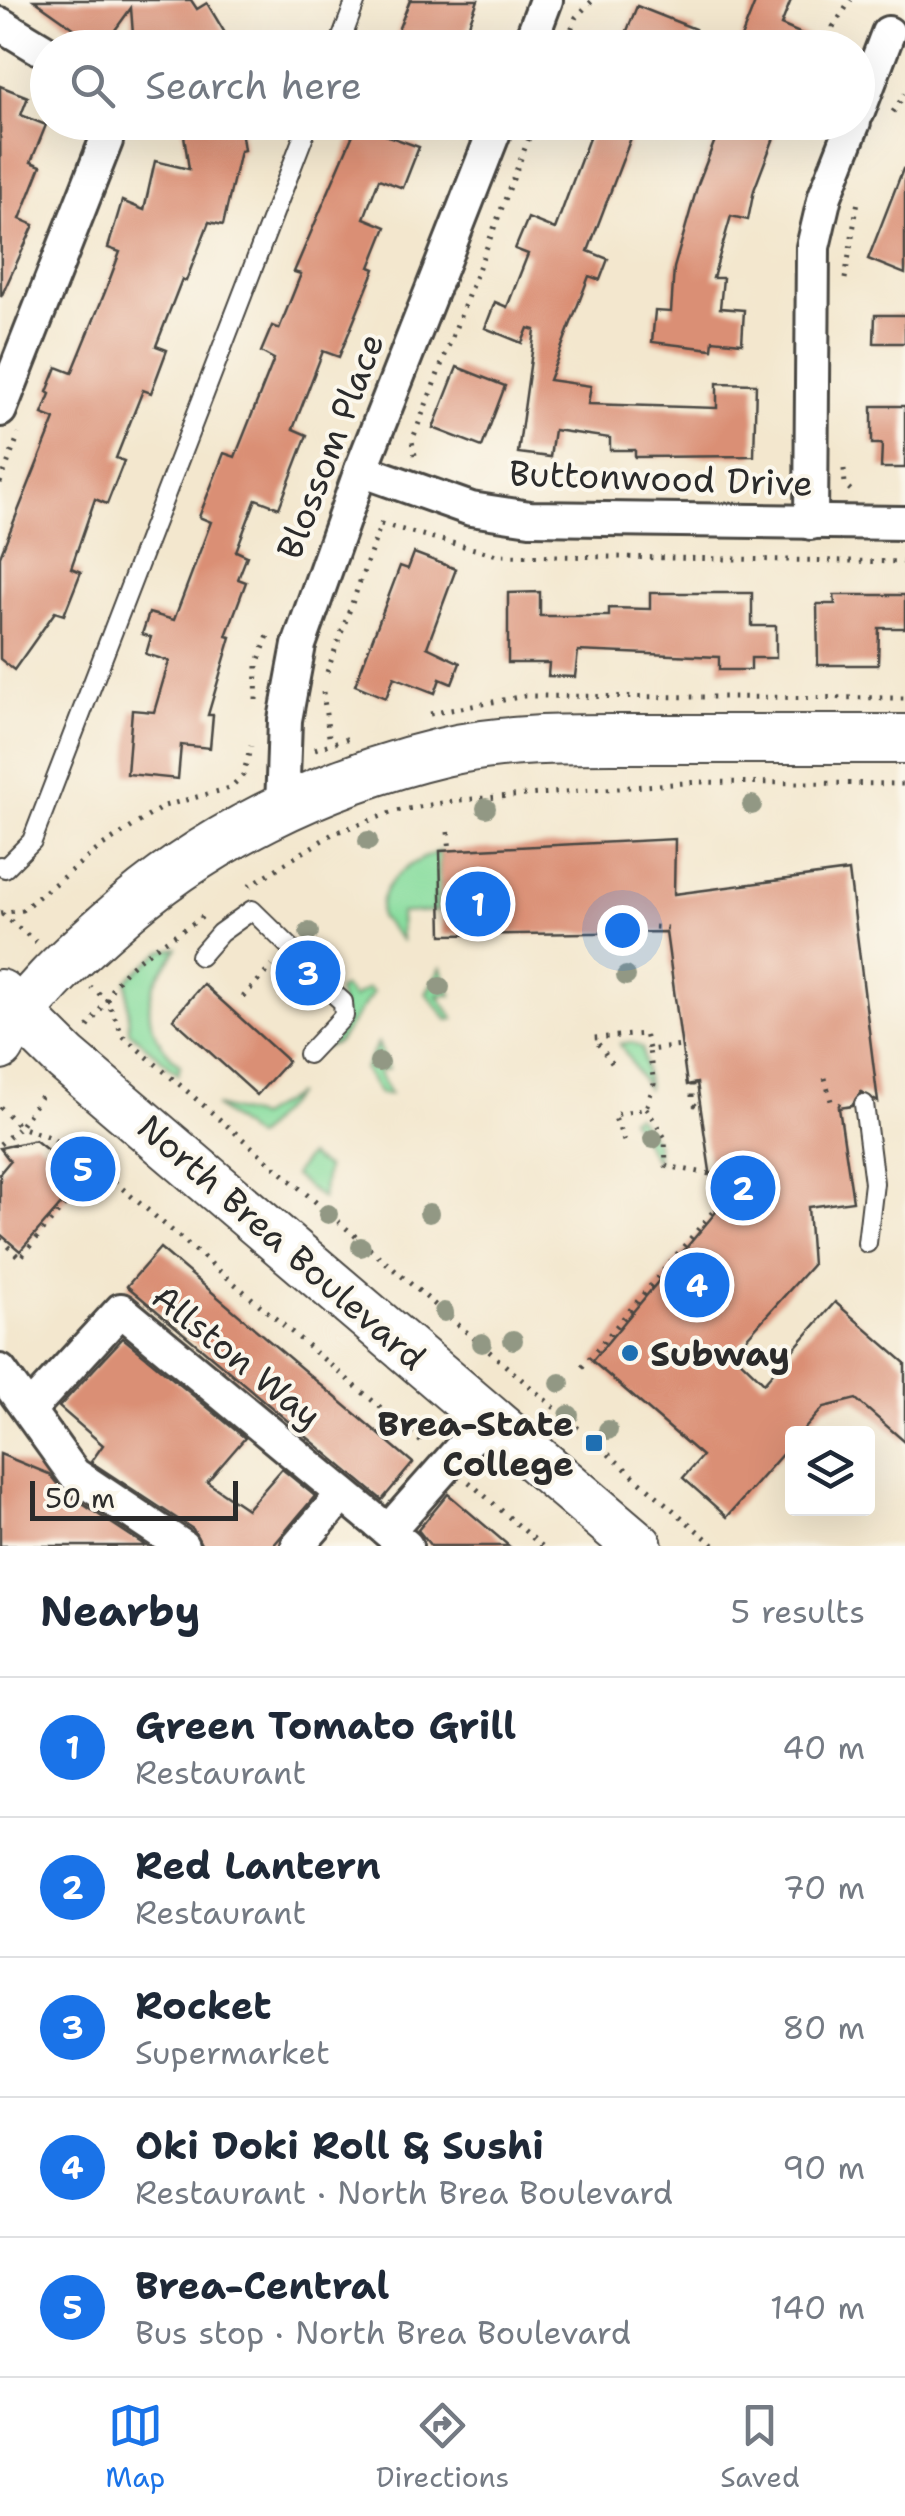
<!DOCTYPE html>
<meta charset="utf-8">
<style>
:root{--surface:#fff;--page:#f2f2f3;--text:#1f2937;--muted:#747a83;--line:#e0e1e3;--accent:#1a73e8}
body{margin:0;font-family:"Shantell Sans",sans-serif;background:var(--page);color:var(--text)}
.controls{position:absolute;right:30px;bottom:30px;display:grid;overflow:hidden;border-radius:10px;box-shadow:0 10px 40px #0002}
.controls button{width:90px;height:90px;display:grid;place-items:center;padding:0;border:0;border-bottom:2px solid var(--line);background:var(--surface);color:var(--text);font:50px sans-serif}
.scale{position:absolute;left:30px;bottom:25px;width:208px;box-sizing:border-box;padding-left:10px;border:5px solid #2b2b2b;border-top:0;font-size:28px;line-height:35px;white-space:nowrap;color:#2b2b2b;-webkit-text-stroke:8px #fbf7ec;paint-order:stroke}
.you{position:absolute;left:622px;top:930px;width:35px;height:35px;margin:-25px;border:8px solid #fff;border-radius:50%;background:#1a73e8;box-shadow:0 0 0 15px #1a73e833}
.badge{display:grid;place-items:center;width:65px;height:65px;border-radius:50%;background:var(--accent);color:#fff;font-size:32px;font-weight:700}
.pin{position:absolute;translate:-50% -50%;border:5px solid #fff;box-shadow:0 2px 10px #0006}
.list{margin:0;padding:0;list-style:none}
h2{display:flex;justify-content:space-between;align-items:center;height:130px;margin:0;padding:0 40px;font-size:42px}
h2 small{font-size:32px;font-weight:400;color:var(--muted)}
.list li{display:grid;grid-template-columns:65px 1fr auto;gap:30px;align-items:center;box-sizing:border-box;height:140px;padding:0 40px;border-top:2px solid var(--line)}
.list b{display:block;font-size:38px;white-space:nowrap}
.list p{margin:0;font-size:32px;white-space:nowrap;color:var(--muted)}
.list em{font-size:32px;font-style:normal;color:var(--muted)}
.icon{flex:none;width:55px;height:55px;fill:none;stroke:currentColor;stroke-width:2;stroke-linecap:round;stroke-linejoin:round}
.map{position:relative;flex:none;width:905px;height:1546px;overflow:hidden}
.search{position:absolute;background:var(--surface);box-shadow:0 10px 40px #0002;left:30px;right:30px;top:30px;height:110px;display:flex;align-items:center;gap:25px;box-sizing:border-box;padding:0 35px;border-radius:55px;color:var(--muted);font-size:38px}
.sheet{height:830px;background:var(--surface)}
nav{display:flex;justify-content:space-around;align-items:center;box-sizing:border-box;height:140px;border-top:2px solid var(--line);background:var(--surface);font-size:28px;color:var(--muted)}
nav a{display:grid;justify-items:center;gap:5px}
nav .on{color:var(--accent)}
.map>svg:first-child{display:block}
.green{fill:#89dd9f;stroke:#5a8465;stroke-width:2.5}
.building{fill:#da8f75}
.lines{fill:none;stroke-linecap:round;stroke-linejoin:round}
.lane-casing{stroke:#494743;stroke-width:22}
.street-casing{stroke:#494743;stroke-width:38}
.secondary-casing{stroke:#494743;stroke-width:52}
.path{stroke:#494743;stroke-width:5;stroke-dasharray:2.5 8;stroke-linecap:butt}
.lane{stroke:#fff;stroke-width:18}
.street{stroke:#fff;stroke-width:32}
.secondary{stroke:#fff;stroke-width:48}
.tree{fill:#929884}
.poi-dot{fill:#1f6fb2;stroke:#fbf7ec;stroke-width:4}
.labels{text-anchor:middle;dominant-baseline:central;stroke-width:8;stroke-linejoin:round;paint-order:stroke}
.street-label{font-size:35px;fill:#2b2b2b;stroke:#fbf7ec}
.poi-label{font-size:35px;font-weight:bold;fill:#2b2b2b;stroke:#fbf7ec;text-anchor:start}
</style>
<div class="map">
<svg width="905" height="1546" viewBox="0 0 905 1546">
<rect width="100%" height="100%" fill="#fbf7ec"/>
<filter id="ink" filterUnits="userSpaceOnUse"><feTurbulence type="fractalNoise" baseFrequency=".01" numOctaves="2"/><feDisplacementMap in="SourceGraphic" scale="20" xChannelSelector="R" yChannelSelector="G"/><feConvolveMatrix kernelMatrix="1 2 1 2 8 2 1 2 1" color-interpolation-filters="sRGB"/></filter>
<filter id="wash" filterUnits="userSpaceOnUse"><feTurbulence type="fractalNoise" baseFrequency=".0048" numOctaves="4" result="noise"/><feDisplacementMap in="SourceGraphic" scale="40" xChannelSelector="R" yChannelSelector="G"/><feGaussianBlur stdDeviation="2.25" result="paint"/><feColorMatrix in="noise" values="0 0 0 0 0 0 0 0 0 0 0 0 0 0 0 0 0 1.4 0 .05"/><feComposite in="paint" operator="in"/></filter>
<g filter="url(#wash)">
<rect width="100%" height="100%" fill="#f3e7ce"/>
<g class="green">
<path d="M440,851L437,911L400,913L401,940L380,917C378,882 410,862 440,851Z"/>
<path d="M177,948C172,960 166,964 160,974C138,1009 153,1040 180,1065L178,1074L129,1031L127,980L162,951Z"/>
<polygon points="441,968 452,995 438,995 454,1019 448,1020 426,993"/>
<polygon points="343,987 353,998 368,988 373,993 338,1042 326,1047 344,1021 338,991"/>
<polygon points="631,1042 642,1048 648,1090 620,1044"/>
<polygon points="378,1043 388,1069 378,1071 390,1094 380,1094 364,1070"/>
<polygon points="296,1094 255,1138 215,1106 258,1117"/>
<polygon points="636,1115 656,1142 657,1163 630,1118"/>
<polygon points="308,1156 326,1168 322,1199 293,1175"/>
</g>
<g id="blocks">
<g class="building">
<polygon points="34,0 191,0 197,9 207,3 234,48 134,48 131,8 102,48"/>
<polygon points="410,0 478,0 460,48 391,48"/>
<polygon points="756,0 791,0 781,25 834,48 737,48"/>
<polygon points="637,6 695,29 687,48 620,48"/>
<polygon points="0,86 28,97 21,115 46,125 31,162 41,166 20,219 34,225 1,297"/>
<polygon points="182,122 240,122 244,150 240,151 223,225 209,222 186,281 182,279 156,346 167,350 151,393 143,390 116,458 124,461 107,504 95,499 71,568 81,572 64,615 55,612 14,670 0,659 0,556 55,419 42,414 50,394 47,392 57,367 72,373 105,292 120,252 108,248 122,201 144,210 155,161 189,169"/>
<polygon points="595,122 637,122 588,251 608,259 600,280 589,276 549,380 591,386 588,404 717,408 717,383 756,384 754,456 635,457 635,450 610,450 610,438 554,430 550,457 518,453 535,330 528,328 522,343 485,328 495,302 507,307 528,254 515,249 528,218 555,229"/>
<polygon points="722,122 780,122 754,190 748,220 731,216 713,278 723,278 720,308 744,310 742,343 713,340 712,349 652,342 655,311 671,312 674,268 698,184"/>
<polygon points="357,125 419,147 403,188 379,179 364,218 386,227 370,267 375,269 339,357 323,351 293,429 307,435 279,508 256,499 236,551 247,556 238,579 246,582 226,636 231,637 208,715 213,715 210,748 181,745 178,779 127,774 132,710 154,712 169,661 146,654 151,637 142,634 149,613 174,620 211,522 199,517 224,453 235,457 274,359 261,352 272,326 279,329 301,274 294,272"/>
<polygon points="903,169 905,170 905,274 868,259"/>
<polygon points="875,315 905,315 905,343 874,343"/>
<polygon points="457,367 505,386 482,447 433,428"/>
<polygon points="872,406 905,406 905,468 881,468 882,444 872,444"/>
<polygon points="414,553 456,569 427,647 460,663 452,684 440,679 435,693 394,677 386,698 355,685 400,566 408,569"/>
<polygon points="540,592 540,616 609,616 609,608 650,609 650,593 752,593 752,626 776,626 776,658 751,658 751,670 719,670 719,657 578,651 575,677 548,676 549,663 508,663 508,593"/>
<polygon points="834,595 905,595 905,628 879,628 878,665 818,665 817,604 835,604"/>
<polygon points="675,839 674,894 849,871 878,1102 861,1092 852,1106 839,1108 853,1201 808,1207 812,1265 733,1353 764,1383 835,1302 905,1363 905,1442 856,1399 824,1407 800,1434 792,1434 792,1443 727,1517 683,1478 702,1456 592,1361 716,1212 697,1083 687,1085 666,932 442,935 440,851"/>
<polygon points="203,984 288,1061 257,1095 173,1019"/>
<polygon points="35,1140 83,1179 20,1251 0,1234 0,1173 10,1161 0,1148"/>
<polygon points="160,1248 413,1463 382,1500 127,1286"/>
<polygon points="123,1338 245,1438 207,1482 247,1509 282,1469 315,1496 273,1546 202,1546 193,1529 91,1462 103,1445 59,1407"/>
<polygon points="0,1454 49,1474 63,1491 146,1546 0,1546"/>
<polygon points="448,1494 509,1546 431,1546 418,1530"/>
</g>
</g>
</g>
<g filter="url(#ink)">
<use href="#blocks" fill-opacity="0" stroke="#494743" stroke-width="2.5"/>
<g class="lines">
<g class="lane-casing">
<g id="lane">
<polyline points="338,48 356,0"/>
<polyline points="0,866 5,868 32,841 309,122"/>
<polyline points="200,956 220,933 252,910 294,951"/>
<polyline points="308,1054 344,1016 343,1002 334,994"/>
<polyline points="864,1104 874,1183 867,1243"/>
</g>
</g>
<g class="street-casing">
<g id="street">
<polyline points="0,24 48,53"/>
<polyline points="528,48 546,0"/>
<polyline points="858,112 888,33"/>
<polyline points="0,410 106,141 108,122"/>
<polyline points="361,470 471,509 530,518 905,523"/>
<polyline points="811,523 813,247 825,196 854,122"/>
<polyline points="282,808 285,720 299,645 361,470 498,122"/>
<polyline points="0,1371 74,1474 182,1546"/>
<polyline points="30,1409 121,1310 406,1546"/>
<polyline points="388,1531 488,1418"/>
<polyline points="298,1546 343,1494"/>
</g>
</g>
<g class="secondary-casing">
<g id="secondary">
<polyline points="0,994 66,1059 638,1546"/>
<path d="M0,1046C27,996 68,960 110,923C202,839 322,781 444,752C508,737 582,739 647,739C733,739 819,739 905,739"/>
</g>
</g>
<g class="path">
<polyline points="564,48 576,17 593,0"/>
<polyline points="834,48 833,27 851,0"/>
<polyline points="893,112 905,94"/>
<polyline points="845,279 858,201"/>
<polyline points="415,455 412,441 535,122"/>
<polyline points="844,469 845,485 855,494"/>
<polyline points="0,483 19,434"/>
<polyline points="327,672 381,524 497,555 905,562"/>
<polyline points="323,692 330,744"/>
<polyline points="256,700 257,665 269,633"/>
<polyline points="430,714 524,696 905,698"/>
<polyline points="315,749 352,737"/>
<polyline points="448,832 450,851"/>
<polyline points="249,886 334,833 396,811 459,800 698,782 905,784"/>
<polyline points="0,913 22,910 98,849 164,806 230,788 243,775 251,746"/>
<polyline points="2,914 36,942"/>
<path d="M202,917C172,939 119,963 107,1000L123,1036L715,1546"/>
<polyline points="655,927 669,928 671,933"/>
<polyline points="243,997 272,966"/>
<polyline points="88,1027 107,1000 91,987"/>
<polyline points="612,1063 594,1038 645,1034 649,1049"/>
<polyline points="825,1078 831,1101 843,1106"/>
<polyline points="692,1084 692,1102 701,1111"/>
<polyline points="0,1107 20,1127 45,1090"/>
<polyline points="646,1108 665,1138 666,1166 710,1174"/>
<polyline points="624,1141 614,1115 646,1108 654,1084 649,1050 682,1046"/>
<polyline points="0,1144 20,1127 49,1137 97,1167 426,1446"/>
<polyline points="0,1239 20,1258 97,1167"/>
<polyline points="582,1367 716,1208"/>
<polyline points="469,1482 542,1546"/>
</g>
<use href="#lane" class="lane"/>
<use href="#street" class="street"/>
<use href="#secondary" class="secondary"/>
</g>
<g class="tree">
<circle cx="752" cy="805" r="10"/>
<circle cx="486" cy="808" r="10"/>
<circle cx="368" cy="841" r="10"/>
<circle cx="309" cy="932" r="10"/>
<circle cx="626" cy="976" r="10"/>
<circle cx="440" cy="987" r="10"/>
<circle cx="379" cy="1062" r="10"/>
<circle cx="653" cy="1139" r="10"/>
<circle cx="429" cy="1213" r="10"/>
<circle cx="328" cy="1214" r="10"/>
<circle cx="361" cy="1247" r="10"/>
<circle cx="444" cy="1312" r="10"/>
<circle cx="513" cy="1340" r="10"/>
<circle cx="482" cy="1343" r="10"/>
<circle cx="560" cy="1383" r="10"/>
<circle cx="569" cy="1415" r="10"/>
<circle cx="608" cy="1430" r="10"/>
</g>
</g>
<g class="poi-dot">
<circle cx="630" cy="1353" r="10"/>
<rect x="584" y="1433" width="20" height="20" rx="5"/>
</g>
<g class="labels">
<g class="street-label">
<text transform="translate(330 446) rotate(-69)">Blossom Place</text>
<text transform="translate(661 478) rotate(2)">Buttonwood Drive</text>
<text transform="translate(282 1242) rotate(41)">North Brea Boulevard</text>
<text transform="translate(237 1356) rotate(39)">Allston Way</text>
</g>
<g class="poi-label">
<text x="650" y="1353">Subway</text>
<text x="574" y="1423" text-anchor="end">Brea-State<tspan x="574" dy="40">College</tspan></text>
</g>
</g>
</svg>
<div class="controls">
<button><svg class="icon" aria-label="layers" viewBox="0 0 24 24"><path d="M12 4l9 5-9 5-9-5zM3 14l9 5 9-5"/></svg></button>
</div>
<div class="scale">50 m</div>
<div class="you"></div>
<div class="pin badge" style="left:478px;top:904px">1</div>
<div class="pin badge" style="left:743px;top:1188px">2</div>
<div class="pin badge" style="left:308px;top:973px">3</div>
<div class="pin badge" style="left:697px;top:1285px">4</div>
<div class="pin badge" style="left:83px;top:1169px">5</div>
<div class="search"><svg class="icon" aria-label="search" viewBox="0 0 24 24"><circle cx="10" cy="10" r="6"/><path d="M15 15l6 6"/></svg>Search here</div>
</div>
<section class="sheet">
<h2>Nearby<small>5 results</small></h2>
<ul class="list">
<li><span class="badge">1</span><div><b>Green Tomato Grill</b><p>Restaurant</p></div><em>40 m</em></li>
<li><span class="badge">2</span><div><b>Red Lantern</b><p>Restaurant</p></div><em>70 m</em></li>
<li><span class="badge">3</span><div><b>Rocket</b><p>Supermarket</p></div><em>80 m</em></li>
<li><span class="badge">4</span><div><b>Oki Doki Roll &amp; Sushi</b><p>Restaurant · North Brea Boulevard</p></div><em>90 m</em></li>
<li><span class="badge">5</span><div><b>Brea-Central</b><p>Bus stop · North Brea Boulevard</p></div><em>140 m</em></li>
</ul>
</section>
<nav>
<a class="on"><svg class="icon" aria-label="map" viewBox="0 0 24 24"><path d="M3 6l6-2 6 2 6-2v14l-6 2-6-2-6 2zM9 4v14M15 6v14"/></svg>Map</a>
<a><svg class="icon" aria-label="directions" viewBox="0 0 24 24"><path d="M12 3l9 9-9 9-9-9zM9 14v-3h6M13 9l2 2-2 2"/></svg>Directions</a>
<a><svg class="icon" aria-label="saved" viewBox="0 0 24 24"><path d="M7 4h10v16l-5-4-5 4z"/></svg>Saved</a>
</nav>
